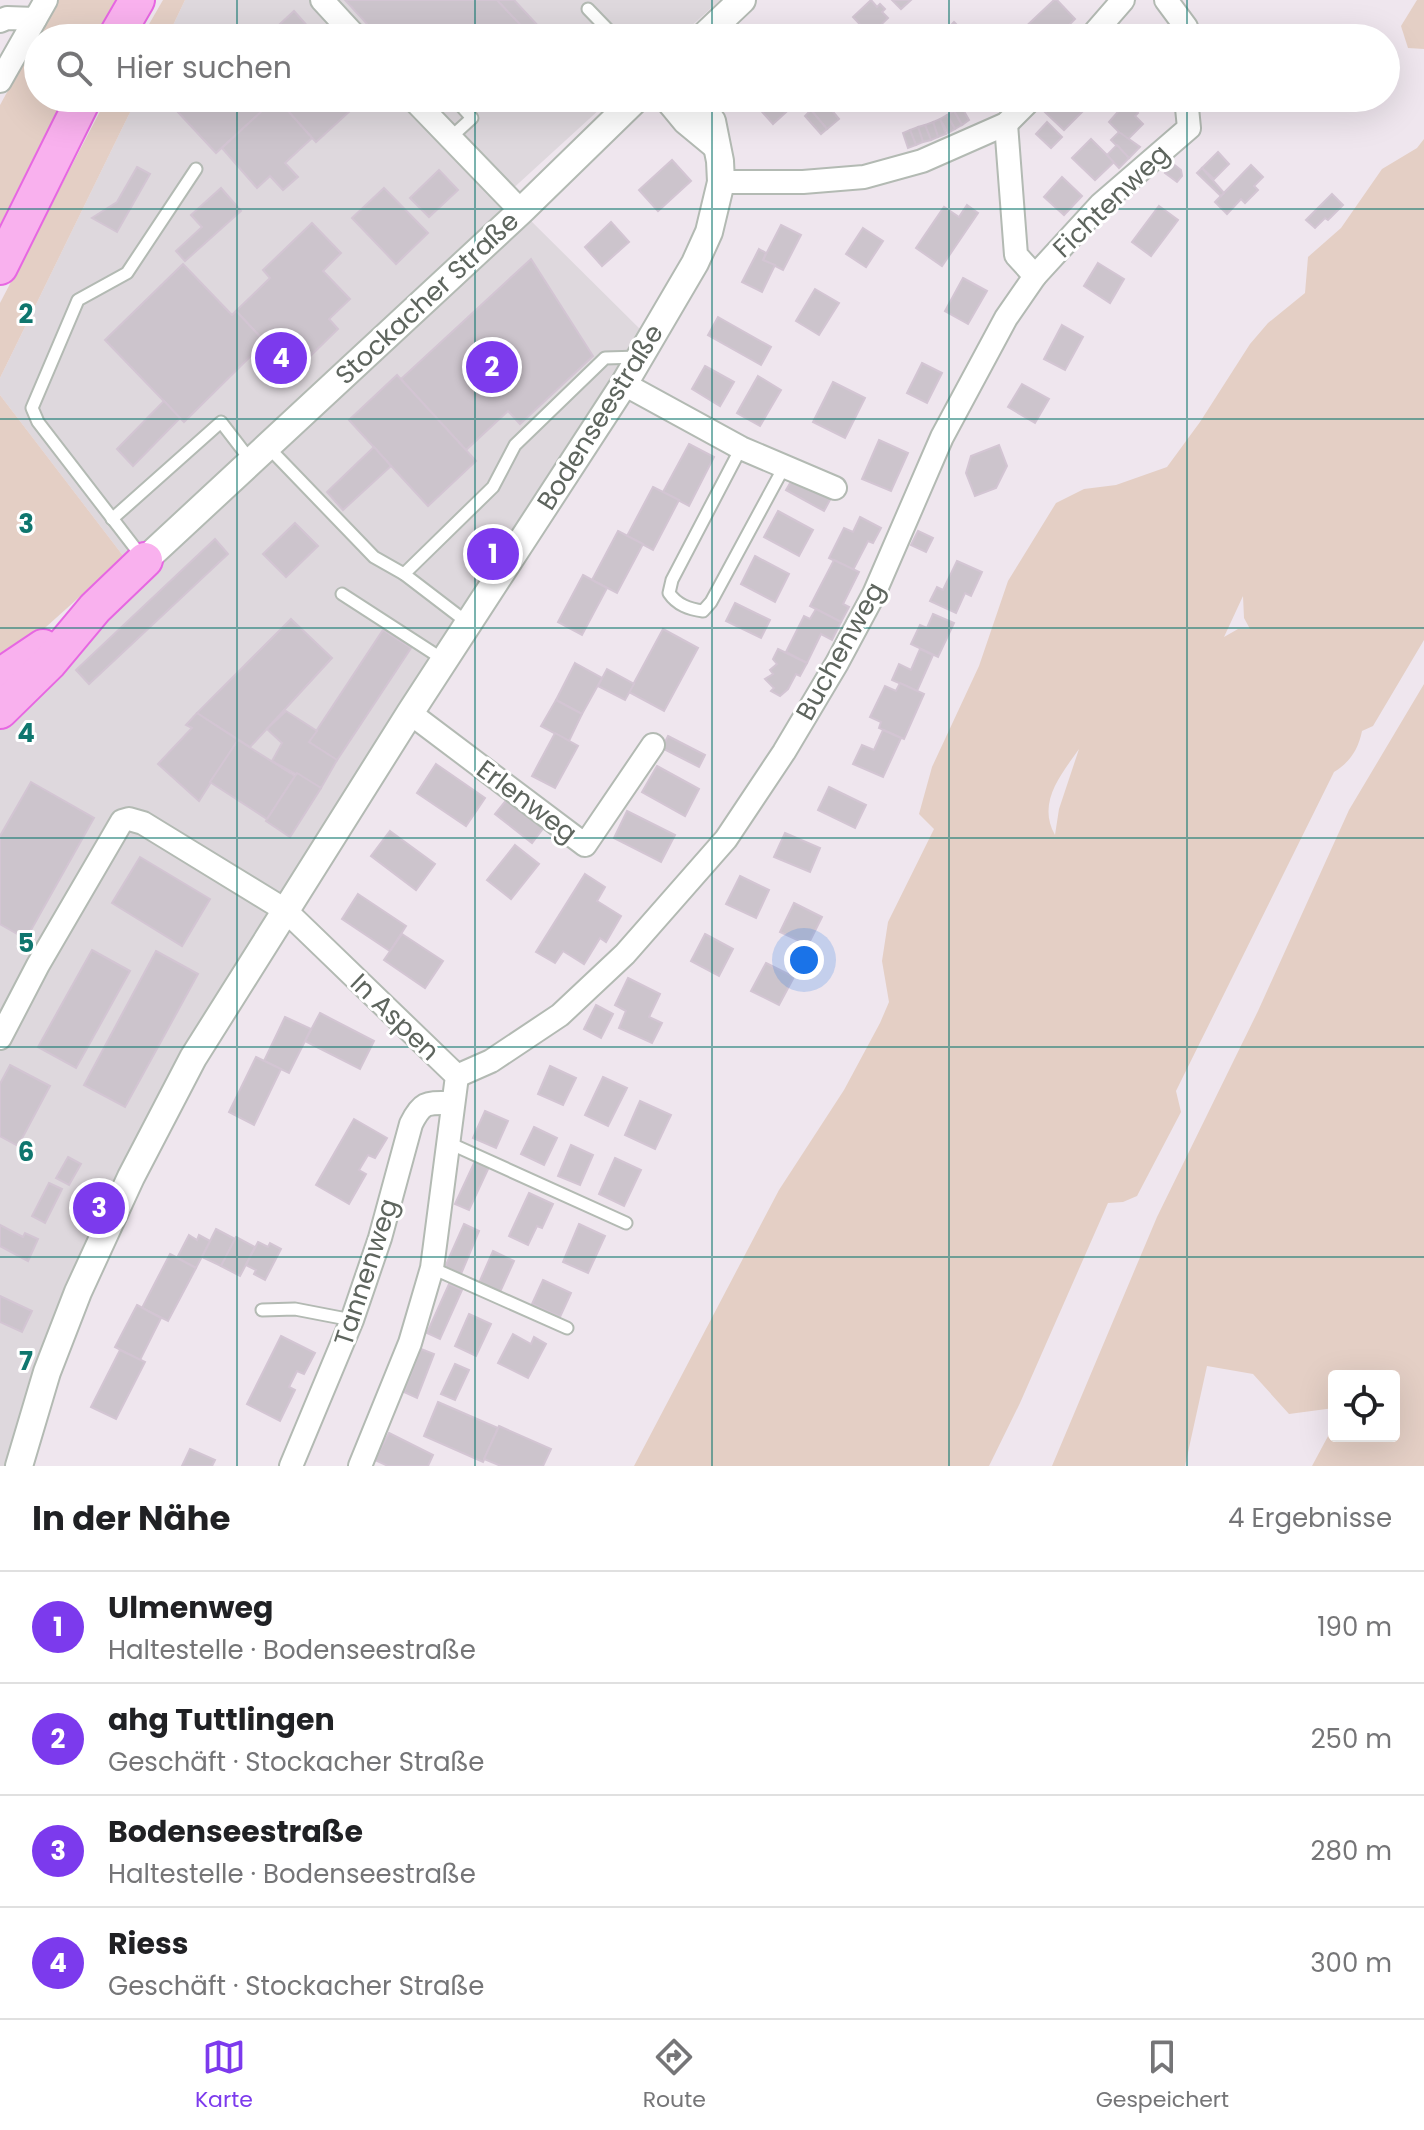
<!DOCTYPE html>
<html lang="de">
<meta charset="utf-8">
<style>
:root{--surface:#fff;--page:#f6f6f6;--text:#202124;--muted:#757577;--line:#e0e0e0;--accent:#7c3aed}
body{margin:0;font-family:Poppins,sans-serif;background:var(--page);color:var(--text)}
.controls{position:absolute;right:24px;bottom:24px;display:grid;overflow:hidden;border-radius:8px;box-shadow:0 8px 32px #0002}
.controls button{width:72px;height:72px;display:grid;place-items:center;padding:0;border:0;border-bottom:2px solid var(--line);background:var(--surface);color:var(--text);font:40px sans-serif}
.you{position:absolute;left:804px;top:960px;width:28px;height:28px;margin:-20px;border:6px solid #fff;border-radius:50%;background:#1a73e8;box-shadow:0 0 0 12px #1a73e833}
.badge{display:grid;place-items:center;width:52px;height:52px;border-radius:50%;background:var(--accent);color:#fff;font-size:26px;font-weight:700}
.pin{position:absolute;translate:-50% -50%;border:4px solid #fff;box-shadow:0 2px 8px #0006}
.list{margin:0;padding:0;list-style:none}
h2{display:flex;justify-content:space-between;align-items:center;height:104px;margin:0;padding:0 32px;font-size:34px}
h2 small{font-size:26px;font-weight:400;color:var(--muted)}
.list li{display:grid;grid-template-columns:52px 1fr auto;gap:24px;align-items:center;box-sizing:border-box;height:112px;padding:0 32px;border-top:2px solid var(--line)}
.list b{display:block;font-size:30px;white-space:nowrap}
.list p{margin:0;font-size:26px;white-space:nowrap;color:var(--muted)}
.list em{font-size:26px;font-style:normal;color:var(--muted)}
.icon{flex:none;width:44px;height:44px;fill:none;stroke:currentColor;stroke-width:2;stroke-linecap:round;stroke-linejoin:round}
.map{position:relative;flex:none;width:1424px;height:1466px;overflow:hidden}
.search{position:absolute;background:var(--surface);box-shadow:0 8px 32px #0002;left:24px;right:24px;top:24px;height:88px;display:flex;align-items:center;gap:20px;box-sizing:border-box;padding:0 28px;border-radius:44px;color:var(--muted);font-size:30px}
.sheet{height:552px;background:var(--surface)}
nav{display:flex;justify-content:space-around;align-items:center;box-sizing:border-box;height:112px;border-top:2px solid var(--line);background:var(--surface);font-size:22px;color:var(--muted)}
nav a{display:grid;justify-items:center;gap:4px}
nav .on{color:var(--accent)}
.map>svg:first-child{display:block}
.industrial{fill:#ded8dd}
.green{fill:#e4cfc5;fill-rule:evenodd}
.building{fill:#ccc4cc;stroke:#d3c5d3;stroke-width:2}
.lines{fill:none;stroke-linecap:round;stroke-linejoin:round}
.service-casing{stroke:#b3bab3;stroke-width:15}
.minor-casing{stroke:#b3bab3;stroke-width:26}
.tertiary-casing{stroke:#b3bab3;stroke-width:30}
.primary-casing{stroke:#e767e2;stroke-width:38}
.service{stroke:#fff;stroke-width:11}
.minor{stroke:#fff;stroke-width:22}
.tertiary{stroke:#fff;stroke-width:26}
.primary{stroke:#f9b1ee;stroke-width:34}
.grid{fill:none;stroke:#0f766e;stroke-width:2;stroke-opacity:0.55}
.labels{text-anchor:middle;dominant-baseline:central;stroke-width:6;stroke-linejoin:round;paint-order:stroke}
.street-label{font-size:26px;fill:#5e655e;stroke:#fff}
.grid-label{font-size:26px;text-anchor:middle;font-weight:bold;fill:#0f766e;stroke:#fff;stroke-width:6;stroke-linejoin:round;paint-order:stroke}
</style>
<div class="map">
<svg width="1424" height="1466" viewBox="0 0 1424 1466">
<rect width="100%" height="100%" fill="#efe6ee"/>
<g class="industrial">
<polygon points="185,0 720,0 678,38 167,38"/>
<polygon points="137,98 612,98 507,194 524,214 643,332 142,1140 11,1466 0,1466 0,723 124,557 0,395 0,378"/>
</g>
<g class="green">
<polygon points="58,0 124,0 103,38 38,38 38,98 71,98 0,238 0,105"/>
<polygon points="163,0 185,0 167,38 141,38"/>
<polygon points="1417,0 1424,0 1424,49 1408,48 1401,26"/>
<polygon points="107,98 137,98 0,378 0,303"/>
<path d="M1424,139V640L1373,726L1362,731C1358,750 1350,762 1334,772L1176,1091L1181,1112L1137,1196L1123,1202L1108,1203L1020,1403L989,1466H634L779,1190L844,1090L880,1023L889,1002L882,961L888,922L934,829L919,814L932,767L979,666L1008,581L1056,503L1084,489L1116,485L1167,467L1200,422L1250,344L1268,323L1305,293L1308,257L1341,228L1382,169L1417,148ZM1243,596L1244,618L1250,629H1238L1224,637ZM1079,749L1059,809L1055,835C1037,803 1060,776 1079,749Z"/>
<polygon points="0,395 124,557 27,644 0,661"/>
<polygon points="1424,684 1424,1466 1312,1466 1334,1425 1334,1436 1394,1436 1394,1376 1334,1376 1334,1408 1289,1414 1253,1374 1207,1366 1185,1466 1052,1466 1157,1217 1258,1011 1349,810"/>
</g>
<g class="building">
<polygon points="345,0 497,0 533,38 380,38"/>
<polygon points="497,0 514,0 543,31 533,38"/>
<polygon points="871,0 877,7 880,4 885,9 882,12 888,18 870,35 853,17"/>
<polygon points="892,0 911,0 901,9"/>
<polygon points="1054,0 1057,0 1075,19 1056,38 1020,38 1017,35"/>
<polygon points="294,11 318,38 265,38"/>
<polygon points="954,22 964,32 959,38 939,38"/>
<polygon points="189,98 264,98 263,110 216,153 176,110"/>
<polygon points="264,98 288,98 288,111 263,110"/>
<polygon points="288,98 364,98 316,142 288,111"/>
<polygon points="766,98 790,98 795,104 773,124 757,106"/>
<polygon points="919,98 932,98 935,101 929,107"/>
<polygon points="970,98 986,98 977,106"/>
<polygon points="1055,98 1076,98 1086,108 1064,130 1045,112"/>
<polygon points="823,100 839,119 827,129 811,110"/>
<polygon points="1124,105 1131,111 1134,108 1138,113 1135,116 1143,124 1127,140 1109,122"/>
<polygon points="961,106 969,120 962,125 954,111"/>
<polygon points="263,110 288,111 312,138 285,163 298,177 283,190 270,176 257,188 222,148"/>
<polygon points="811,110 827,129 821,134 805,116"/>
<polygon points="954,111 962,125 955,129 947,115"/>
<polygon points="947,115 955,129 948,133 940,119"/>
<polygon points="940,119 946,134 938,137 933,122"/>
<polygon points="933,122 938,137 931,140 925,125"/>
<polygon points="1047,122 1062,137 1051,148 1036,134"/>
<polygon points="925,125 931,140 923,142 918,127"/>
<polygon points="918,127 923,142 916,145 910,130"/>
<polygon points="910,130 916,145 908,148 903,133"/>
<polygon points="1119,132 1140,147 1129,158 1111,140"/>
<polygon points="1091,139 1114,162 1095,180 1072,158"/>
<polygon points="1117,145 1129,158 1119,168 1107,155"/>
<polygon points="1218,152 1229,164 1214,179 1202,168"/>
<polygon points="672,160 691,181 658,211 639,190"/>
<polygon points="1172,163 1181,170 1182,176 1177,182 1165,173"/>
<polygon points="1251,165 1263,177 1254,186 1258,190 1245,203 1241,199 1227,214 1215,202"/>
<polygon points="137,167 150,174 117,232 92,218 117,202"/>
<polygon points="1202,168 1224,193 1221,196 1197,173"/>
<polygon points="439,170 458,190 429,217 410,198"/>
<polygon points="1062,177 1082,196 1064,215 1044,197"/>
<polygon points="221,188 241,211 185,261 176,251 202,227 191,215"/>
<polygon points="384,188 428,233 396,264 352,218"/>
<polygon points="1332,194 1343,205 1328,220 1325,218 1315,228 1306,220"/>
<polygon points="967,205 978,213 942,266 916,248 944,207 959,217"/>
<polygon points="1159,206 1178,220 1151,256 1132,242"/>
<polygon points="611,222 629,242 602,266 585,247"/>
<polygon points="312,223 341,253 323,271 350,299 329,319 338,329 294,372 236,311 270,278 263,270"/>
<polygon points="781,225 801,235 783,270 763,260"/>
<polygon points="863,228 883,241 866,267 846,254"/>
<polygon points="759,249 766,253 763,260 775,265 762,292 742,282"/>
<polygon points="531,259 593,356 520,424 508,411 466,450 401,379"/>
<polygon points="1098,263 1124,279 1110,303 1084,286"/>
<polygon points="183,264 232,315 236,311 265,342 184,422 105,340"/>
<polygon points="963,278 987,291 968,324 945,311"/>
<polygon points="815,289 839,303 819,335 796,321"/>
<polygon points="718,317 771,347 761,365 708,335"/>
<polygon points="1062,325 1083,337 1065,370 1044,359"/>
<polygon points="922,363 942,373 927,403 907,393"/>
<polygon points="705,366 734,382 720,406 692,389"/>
<polygon points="397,375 476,461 428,506 349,420"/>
<polygon points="758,376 781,390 760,426 737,413"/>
<polygon points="833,382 865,398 845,438 813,422"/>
<polygon points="1022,384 1049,399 1035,423 1008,407"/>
<polygon points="164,401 180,418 133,466 117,449"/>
<polygon points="879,440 908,453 891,491 862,479"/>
<polygon points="689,444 714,457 689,506 663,492"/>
<polygon points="999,445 1007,466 996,488 975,496 966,473 971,456"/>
<polygon points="374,447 391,466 343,510 327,492"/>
<polygon points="793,478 831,498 824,511 786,490"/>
<polygon points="653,487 679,500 653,550 627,536"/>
<polygon points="778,511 813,530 799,556 764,537"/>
<polygon points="860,517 881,528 873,543 868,541 853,570 829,558 844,528 853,532"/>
<polygon points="295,523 318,546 286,577 263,554"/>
<polygon points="618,531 643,544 617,593 592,580"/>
<polygon points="918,531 933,538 926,552 911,545"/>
<polygon points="215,539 228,554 89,684 76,670"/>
<polygon points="755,556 789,574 775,602 741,584"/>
<polygon points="834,560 859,572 843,604 849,607 841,622 810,606"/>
<polygon points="957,561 982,572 971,596 965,593 956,613 930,601 937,587 943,590"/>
<polygon points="583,575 607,588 582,635 558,622"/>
<polygon points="735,603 770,620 761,638 726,621"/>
<polygon points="816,609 841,622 832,640 821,634 807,663 786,652 804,616 810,619"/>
<polygon points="933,614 954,623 938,657 911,644 920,625 927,628"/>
<polygon points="291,619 332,658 250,747 197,713"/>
<polygon points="663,629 698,648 664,711 629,692"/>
<polygon points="383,630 411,648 337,760 309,742"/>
<polygon points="778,649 807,663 800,676 796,674 788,689 780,696 771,691 774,688 765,679 773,674 770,670 777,664 773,659"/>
<polygon points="920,649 933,655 917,691 892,680 899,664 911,670"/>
<polygon points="575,663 602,678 582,714 556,700"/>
<polygon points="607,669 634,684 625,700 598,686"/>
<polygon points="900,683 924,694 904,739 879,728 881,722 870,717 885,686 896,691"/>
<polygon points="556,700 582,714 569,741 541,726"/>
<polygon points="286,711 317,731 309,742 337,760 321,788 272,761 282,743 267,729"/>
<polygon points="197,713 238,740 199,801 158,764 192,728 186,725"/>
<polygon points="883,730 901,738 883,777 853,764 862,745 874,750"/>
<polygon points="555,733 578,746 555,788 532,776"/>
<polygon points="668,736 705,755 699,767 662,748"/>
<polygon points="238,740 295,776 267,819 210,782"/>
<polygon points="436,764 485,798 466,826 417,793"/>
<polygon points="657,766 699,789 685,816 642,792"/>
<polygon points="297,773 321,788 290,837 266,821"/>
<polygon points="31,782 94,818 26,939 0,924 0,836"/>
<polygon points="829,787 866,805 855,828 818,810"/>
<polygon points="508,798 545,826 532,843 495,814"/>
<polygon points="627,811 675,835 661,862 614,838"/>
<polygon points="390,831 435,864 416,890 371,856"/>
<polygon points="785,833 820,848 810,872 774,857"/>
<polygon points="515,845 539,864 511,899 487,880"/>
<polygon points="140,857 210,899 182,946 112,903"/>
<polygon points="585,874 605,887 597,901 621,916 606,942 600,938 584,964 563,951 555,963 536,952"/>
<polygon points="740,876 769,890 756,918 726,904"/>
<polygon points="358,894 406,926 390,951 342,919"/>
<polygon points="794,903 822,917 808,945 780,932"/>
<polygon points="402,934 443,961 425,988 384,960"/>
<polygon points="705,934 733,949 719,976 691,961"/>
<polygon points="92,950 130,971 76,1068 38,1047"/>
<polygon points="156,951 198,974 125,1107 84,1085"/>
<polygon points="766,963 794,977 779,1005 751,991"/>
<polygon points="628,978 660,994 649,1017 662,1023 652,1043 619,1028 626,1011 615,1005"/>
<polygon points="596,1005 613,1014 601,1038 584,1029"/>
<polygon points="320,1013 374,1041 360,1069 305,1041"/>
<polygon points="285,1017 311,1029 289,1073 264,1061"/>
<polygon points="256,1057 281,1069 254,1125 229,1112"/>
<polygon points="10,1065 50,1086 18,1146 0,1136 0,1084"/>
<polygon points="550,1066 576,1078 563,1105 538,1094"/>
<polygon points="603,1077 627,1088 608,1126 585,1115"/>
<polygon points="640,1101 671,1115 655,1149 625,1135"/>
<polygon points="485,1111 508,1121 496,1148 473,1138"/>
<polygon points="354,1119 387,1138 375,1158 368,1155 359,1170 366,1174 349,1204 316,1185"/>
<polygon points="534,1127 557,1138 544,1165 521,1154"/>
<polygon points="571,1145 593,1155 580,1185 558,1176"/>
<polygon points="68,1157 81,1164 69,1185 56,1178"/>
<polygon points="615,1158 641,1170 624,1206 599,1194"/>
<polygon points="475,1161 489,1167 469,1210 455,1204"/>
<polygon points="49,1183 62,1189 45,1223 32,1216"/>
<polygon points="529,1193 553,1204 542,1228 537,1226 528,1245 509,1236"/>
<polygon points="464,1224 479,1231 461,1274 445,1267"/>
<polygon points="579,1224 605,1236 588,1273 563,1262"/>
<polygon points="0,1225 23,1237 25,1233 38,1239 28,1261 0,1246"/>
<polygon points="216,1229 235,1239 221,1266 202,1257"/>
<polygon points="189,1235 197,1240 199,1235 210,1241 196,1268 177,1258"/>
<polygon points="236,1237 255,1247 240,1276 221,1266"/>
<polygon points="258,1242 268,1247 270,1243 281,1249 265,1280 254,1274 256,1270 246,1265"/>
<polygon points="493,1251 514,1261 500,1292 479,1283"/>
<polygon points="170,1254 196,1268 168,1321 142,1308"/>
<polygon points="543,1280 571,1293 560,1317 532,1304"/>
<polygon points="449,1284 462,1290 440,1339 427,1333"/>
<polygon points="0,1296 32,1311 22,1332 0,1322"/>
<polygon points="137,1305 161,1318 140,1360 115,1347"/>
<polygon points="469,1314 491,1324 476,1356 455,1346"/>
<polygon points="513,1334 531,1344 534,1337 546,1344 528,1378 498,1363"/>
<polygon points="281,1336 315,1353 304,1374 297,1371 289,1387 295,1390 280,1421 247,1404"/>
<polygon points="421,1349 434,1354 417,1398 404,1392"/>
<polygon points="120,1350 145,1362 116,1419 91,1407"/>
<polygon points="455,1364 469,1370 455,1400 441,1394"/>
<polygon points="438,1402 498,1428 483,1462 424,1436"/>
<polygon points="499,1426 551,1449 543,1466 501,1466 484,1459"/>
<polygon points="389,1433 433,1455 428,1466 388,1466 375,1460"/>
<polygon points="190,1449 215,1460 212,1466 182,1466"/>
</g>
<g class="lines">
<g class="service-casing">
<g id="service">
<polyline points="588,9 616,38"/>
<polyline points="449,139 472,118 454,98"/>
<polyline points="268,447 374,557 404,574"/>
<path d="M741,448L672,580L669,593C677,605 689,609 703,611L711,602L784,467"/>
<polyline points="112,519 221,422 251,461"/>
<polyline points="142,557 38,422 32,408 78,300 127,273 196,169"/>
<polyline points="342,594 444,660"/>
<polyline points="468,623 404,574 493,487 515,445 605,358 639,357"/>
<polyline points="449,1143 626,1223"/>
<polyline points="432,1268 567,1328"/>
<polyline points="262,1310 295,1309 352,1320"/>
</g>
</g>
<g class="minor-casing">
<g id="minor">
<polyline points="322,0 357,38"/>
<polyline points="1166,0 1186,27 1189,38"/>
<polyline points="0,21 7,18 35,19"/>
<polyline points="1090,38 1123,0"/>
<polyline points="0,81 46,0"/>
<polyline points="412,98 521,211"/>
<polyline points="721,182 803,182 864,177 922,161 1006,124 1032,98"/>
<polyline points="1035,276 1101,204 1189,128 1186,98"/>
<polyline points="624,384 741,448 835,488"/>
<polyline points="410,713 585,845 653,745"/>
<polyline points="0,1038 38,965 122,821 129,819 143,823 285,910 457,1076 432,1268 410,1343 360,1466"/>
<polyline points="457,1076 491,1061 560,1015 625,954 726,839 784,752 837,663 874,594 942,437 1006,318 1035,276 1016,255 1006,124"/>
<path d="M291,1466L352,1320L380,1238L411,1124C423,1100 428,1103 453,1103"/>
</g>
</g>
<g class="tertiary-casing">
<g id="tertiary">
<polyline points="702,38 742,0"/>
<polyline points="667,98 686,121 715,145"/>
<polyline points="145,560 521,211 637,98"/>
<polyline points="19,1466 47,1372 78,1292 131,1177 193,1058 410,713 624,384 695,263 709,232 721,182 720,161 712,121 691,98"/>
</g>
</g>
<g class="primary-casing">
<g id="primary">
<polyline points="115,38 137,0"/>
<polyline points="0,267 84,98"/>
<polyline points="0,676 43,647"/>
<polyline points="0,711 49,663 95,608 145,560"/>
</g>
</g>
<use href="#service" class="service"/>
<use href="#minor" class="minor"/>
<use href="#tertiary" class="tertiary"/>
<use href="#primary" class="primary"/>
</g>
<path class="grid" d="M237,0V38M475,0V38M712,0V38M949,0V38M1187,0V38M237,98V1466M475,98V1466M712,98V1466M949,98V1466M1187,98V1466M0,209H1424M0,419H1424M0,628H1424M0,838H1424M0,1047H1424M0,1257H1424"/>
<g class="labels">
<g class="street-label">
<text transform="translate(1111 201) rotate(-44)">Fichtenweg</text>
<text transform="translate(427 298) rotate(-43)">Stockacher Straße</text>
<text transform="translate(600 417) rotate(-58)">Bodenseestraße</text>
<text transform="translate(840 651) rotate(-61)">Buchenweg</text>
<text transform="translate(527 801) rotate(37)">Erlenweg</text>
<text transform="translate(395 1017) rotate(44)">In Aspen</text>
<text transform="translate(366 1272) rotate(-72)">Tannenweg</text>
</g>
</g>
<g class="grid-label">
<text x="26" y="323">2</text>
<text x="26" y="533">3</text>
<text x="26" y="742">4</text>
<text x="26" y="952">5</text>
<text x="26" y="1161">6</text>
<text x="26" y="1370">7</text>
</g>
</svg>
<div class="controls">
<button><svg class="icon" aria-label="locate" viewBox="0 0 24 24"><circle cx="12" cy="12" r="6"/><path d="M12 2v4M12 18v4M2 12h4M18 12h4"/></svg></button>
</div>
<div class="you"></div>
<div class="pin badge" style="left:493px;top:554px">1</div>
<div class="pin badge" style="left:492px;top:367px">2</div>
<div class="pin badge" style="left:99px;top:1208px">3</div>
<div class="pin badge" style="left:281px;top:358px">4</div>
<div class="search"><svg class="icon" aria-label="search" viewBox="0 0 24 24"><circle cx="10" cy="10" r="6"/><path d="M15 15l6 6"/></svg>Hier suchen</div>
</div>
<section class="sheet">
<h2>In der Nähe<small>4 Ergebnisse</small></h2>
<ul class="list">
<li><span class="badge">1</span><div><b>Ulmenweg</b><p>Haltestelle · Bodenseestraße</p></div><em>190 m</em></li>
<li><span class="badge">2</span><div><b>ahg Tuttlingen</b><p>Geschäft · Stockacher Straße</p></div><em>250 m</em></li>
<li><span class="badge">3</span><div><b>Bodenseestraße</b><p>Haltestelle · Bodenseestraße</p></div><em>280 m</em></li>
<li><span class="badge">4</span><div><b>Riess</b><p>Geschäft · Stockacher Straße</p></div><em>300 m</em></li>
</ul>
</section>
<nav>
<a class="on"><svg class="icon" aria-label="map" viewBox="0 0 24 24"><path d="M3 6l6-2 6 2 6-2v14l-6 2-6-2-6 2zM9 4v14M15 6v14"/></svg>Karte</a>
<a><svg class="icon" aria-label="directions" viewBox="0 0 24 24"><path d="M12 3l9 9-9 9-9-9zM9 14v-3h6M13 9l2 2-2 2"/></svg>Route</a>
<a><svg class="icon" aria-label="saved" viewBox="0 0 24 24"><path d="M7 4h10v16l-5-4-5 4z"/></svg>Gespeichert</a>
</nav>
